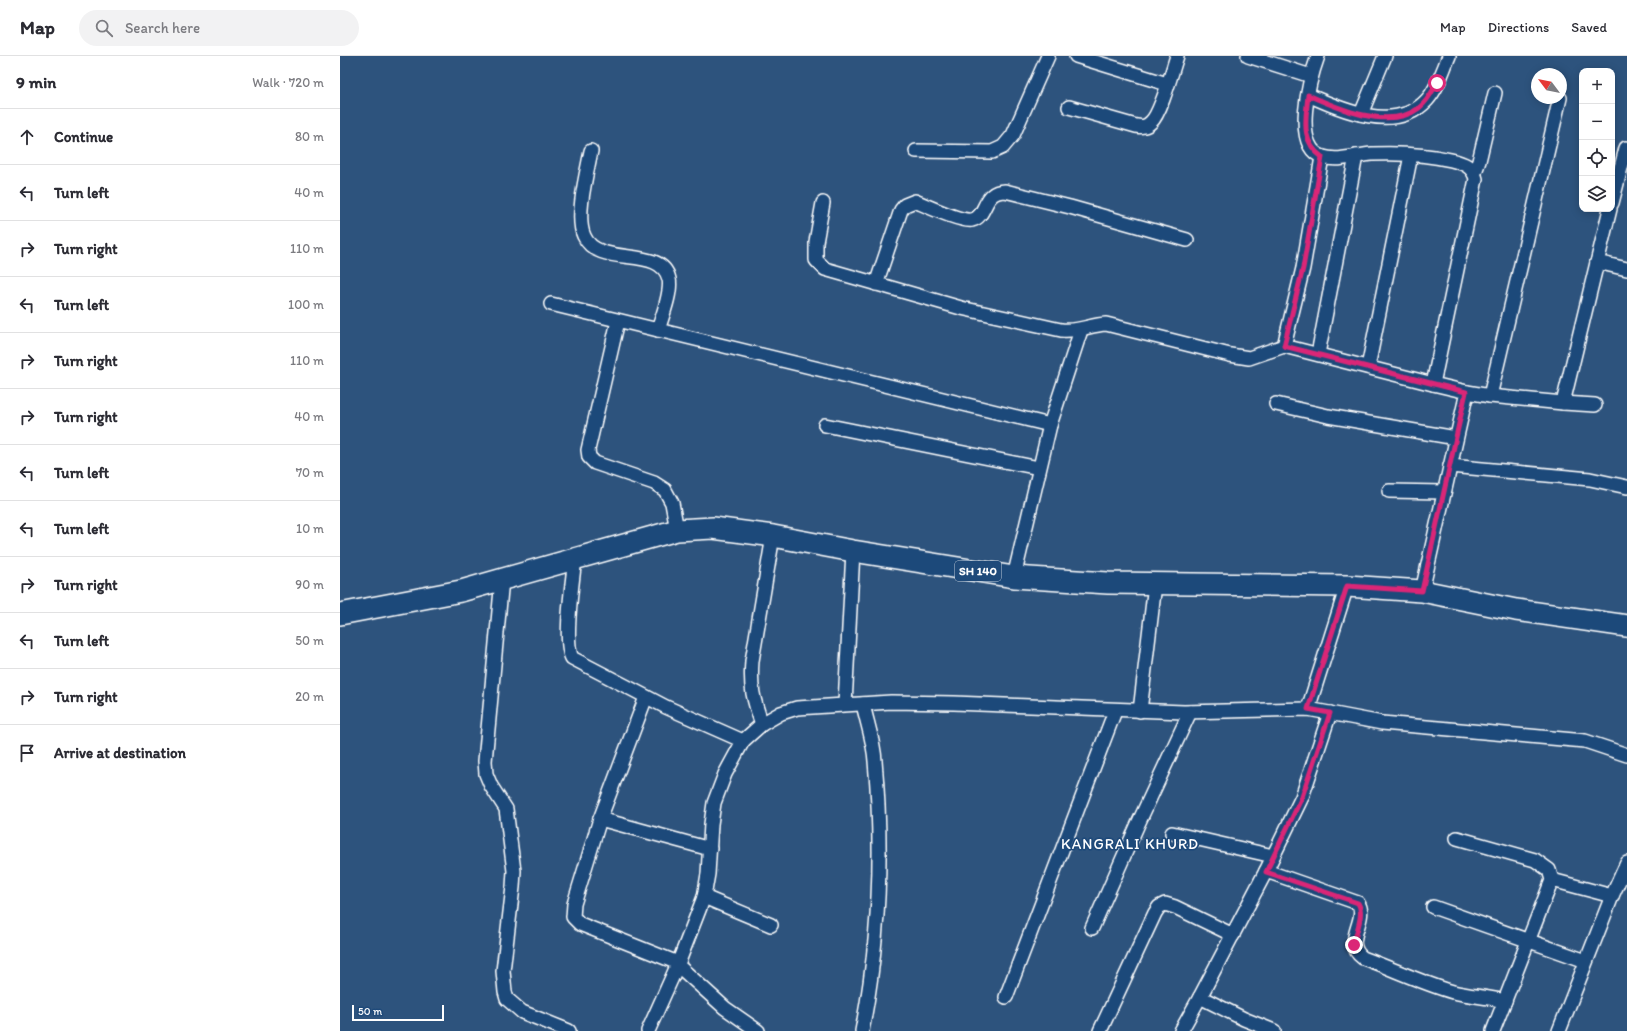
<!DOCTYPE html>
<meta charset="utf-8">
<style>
:root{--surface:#fff;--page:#f2f2f3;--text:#2b2b33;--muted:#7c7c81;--line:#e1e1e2}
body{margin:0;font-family:Itim,sans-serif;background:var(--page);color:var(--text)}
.controls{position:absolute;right:12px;top:12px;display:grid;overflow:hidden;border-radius:8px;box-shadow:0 2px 10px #0003}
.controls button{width:36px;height:36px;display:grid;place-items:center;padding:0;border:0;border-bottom:1px solid var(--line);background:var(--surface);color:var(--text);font:20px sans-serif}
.compass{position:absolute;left:1191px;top:12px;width:36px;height:36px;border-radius:50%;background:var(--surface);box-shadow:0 2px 10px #0003;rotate:302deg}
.scale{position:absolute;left:12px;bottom:10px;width:92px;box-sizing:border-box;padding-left:4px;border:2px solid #fff;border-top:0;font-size:11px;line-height:14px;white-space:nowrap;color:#fff;-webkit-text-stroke:3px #1f4a7a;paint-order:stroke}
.stop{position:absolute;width:12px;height:12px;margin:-9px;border:3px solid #db2777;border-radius:50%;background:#fff}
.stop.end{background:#db2777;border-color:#fff;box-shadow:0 1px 4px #0008}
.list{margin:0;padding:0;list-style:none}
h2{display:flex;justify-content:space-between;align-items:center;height:52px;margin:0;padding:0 16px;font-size:17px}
h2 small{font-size:13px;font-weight:400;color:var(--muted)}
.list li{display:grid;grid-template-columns:26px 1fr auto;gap:12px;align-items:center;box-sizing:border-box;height:56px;padding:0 16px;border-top:1px solid var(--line)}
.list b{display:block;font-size:15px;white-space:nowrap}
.list em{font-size:13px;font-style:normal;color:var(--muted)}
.icon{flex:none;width:22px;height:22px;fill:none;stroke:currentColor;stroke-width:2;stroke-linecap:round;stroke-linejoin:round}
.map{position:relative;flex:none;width:1287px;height:975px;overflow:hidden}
header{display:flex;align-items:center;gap:24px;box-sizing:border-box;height:56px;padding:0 20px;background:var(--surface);border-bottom:1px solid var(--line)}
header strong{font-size:19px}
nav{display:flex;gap:22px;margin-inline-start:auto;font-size:14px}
.search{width:280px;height:36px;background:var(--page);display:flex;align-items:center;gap:10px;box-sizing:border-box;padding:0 14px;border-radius:22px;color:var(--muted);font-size:15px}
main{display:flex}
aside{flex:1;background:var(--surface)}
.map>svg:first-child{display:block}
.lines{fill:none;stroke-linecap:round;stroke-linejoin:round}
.minor-casing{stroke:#fff;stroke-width:16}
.primary-casing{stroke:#fff;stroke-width:24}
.minor{stroke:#1f4a7a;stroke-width:13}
.primary{stroke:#1f4a7a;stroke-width:21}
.route{stroke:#db2777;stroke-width:5}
.labels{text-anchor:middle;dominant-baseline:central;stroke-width:3.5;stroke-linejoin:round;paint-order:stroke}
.shield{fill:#1f4a7a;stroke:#bcc9d7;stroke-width:1}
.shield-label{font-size:12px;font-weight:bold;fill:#fff}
.quarter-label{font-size:15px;letter-spacing:1px;fill:#fff;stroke:#1f4a7a}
</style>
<header>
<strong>Map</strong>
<div class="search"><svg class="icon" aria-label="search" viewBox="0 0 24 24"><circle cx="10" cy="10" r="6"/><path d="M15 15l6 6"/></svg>Search here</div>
<nav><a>Map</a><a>Directions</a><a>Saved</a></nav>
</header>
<main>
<aside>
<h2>9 min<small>Walk · 720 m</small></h2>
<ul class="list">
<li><svg class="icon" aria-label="ahead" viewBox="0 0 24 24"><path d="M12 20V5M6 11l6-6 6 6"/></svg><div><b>Continue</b></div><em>80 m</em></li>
<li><svg class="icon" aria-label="left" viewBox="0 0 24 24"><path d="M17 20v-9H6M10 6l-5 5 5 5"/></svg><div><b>Turn left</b></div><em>40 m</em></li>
<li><svg class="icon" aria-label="right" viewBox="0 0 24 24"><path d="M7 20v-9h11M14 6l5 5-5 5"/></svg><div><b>Turn right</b></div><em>110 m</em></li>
<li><svg class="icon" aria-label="left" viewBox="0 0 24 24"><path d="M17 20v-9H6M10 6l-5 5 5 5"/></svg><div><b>Turn left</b></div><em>100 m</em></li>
<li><svg class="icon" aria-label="right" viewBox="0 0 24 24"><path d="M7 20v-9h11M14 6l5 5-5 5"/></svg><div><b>Turn right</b></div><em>110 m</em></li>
<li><svg class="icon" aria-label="right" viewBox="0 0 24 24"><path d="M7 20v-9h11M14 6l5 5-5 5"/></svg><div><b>Turn right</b></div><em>40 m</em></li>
<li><svg class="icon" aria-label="left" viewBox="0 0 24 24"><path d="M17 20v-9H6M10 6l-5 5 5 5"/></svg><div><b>Turn left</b></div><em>70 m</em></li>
<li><svg class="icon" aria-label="left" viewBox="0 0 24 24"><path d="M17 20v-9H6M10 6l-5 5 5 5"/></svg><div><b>Turn left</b></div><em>10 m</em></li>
<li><svg class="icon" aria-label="right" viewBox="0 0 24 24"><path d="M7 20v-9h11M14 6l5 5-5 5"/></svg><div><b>Turn right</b></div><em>90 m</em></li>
<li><svg class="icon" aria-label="left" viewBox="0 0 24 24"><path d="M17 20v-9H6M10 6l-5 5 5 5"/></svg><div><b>Turn left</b></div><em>50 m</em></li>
<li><svg class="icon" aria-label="right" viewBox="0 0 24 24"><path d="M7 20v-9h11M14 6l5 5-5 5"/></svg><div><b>Turn right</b></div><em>20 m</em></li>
<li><svg class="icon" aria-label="arrive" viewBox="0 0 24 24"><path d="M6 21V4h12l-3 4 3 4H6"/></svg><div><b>Arrive at destination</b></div></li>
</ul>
</aside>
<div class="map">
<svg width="1287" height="975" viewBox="0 0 1287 975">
<rect width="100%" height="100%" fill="#2d537d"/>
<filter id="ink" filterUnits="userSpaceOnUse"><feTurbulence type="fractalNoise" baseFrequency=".025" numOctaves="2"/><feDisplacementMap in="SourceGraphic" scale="8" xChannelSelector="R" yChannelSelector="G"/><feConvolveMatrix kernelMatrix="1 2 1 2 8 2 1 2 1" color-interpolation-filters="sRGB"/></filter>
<g filter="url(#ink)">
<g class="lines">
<g class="minor-casing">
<g id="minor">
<polyline points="736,0 827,28"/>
<polyline points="908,0 971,20"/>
<path d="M978,0C970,22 951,91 983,101C998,106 1017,99 1032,98C1058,97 1086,98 1111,104C1123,107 1133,110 1136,123L1093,328L1127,336L1082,535"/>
<path d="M968,39C1002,54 1056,78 1087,44C1098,32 1103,14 1109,0"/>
<path d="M729,51L796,70C802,71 806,71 811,66C821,57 832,15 837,0"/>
<polyline points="1021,58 1045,0"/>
<path d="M251,95C247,116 235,161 244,180C258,213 321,188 329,223C332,236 322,261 318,274"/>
<polyline points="576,95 652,96 663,91 673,79 708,0"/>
<polyline points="1135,116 1139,105 1155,37"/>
<path d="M483,147L476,186V204L485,213L621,252L721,274C738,276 750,269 766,268L890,299L909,302L944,290L1093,328"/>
<polyline points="1272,147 1286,92"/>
<polyline points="1257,206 1287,213"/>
<path d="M536,228L561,154L565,149L575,145C587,150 621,166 632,164C648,160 642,135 665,135L730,151L847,184"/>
<polyline points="211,248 710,369"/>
<polyline points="278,265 248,394 249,401 255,407 314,427 325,434 332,447 337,474"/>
<polyline points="944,290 963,212 982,101"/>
<polyline points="978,298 1016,100"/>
<polyline points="1028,311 1071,99"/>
<polyline points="1127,336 1150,340 1223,347 1270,153"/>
<polyline points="1150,340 1220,42"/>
<polyline points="1223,347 1255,349"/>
<polyline points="936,348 988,360 1116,382"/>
<polyline points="485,369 699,412"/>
<polyline points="1110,410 1250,423 1287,431"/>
<polyline points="1049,435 1103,436"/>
<path d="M235,502C233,523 223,585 232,602L326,651L403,685"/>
<polyline points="674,521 710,369 741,274"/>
<polyline points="162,523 145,705 146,718 151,730 166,753 174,815 173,831 163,915 165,936 167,943 182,956 229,975"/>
<polyline points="306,641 260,763 234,848 233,861 240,868 333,905 385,952 418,975"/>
<polyline points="505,648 513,495"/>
<polyline points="968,653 1007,530"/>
<polyline points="800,655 815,528"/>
<path d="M422,668C413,643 410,631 412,605L433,480"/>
<polyline points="260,763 370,793"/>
<polyline points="832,777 933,800"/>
<polyline points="1117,782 1195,804 1209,814 1212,824 1153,975"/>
<path d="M926,815L1018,847C1029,864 1001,886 1023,902C1053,913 1082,927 1113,936C1130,940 1148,941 1165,945"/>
<polyline points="1212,824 1272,840"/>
<polyline points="364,841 431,869"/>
<polyline points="1093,851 1246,905"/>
<polyline points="752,872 798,768 850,656"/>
<polyline points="666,941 775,655"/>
<polyline points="860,941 904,963 934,975"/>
<polyline points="308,975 338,908 364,841 368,818 371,768 374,747 385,718 403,685 422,668 441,657 457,652 551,646 614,647 844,656 968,653 1042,667 1245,685 1287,699"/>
<path d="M522,975C539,887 543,794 535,705C534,686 527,667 523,648"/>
<polyline points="760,975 815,857 819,851 825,848 835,851 893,879"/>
<polyline points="841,975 860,941 926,815 962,741 990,657"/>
<polyline points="1219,975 1272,840 1287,807"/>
</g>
</g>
<g class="primary-casing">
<polyline id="primary" points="0,558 121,535 337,474 373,472 433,480 513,495 674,521 768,527 1007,530 1082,535 1176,554 1287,570"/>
</g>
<use href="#minor" class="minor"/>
<use href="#primary" class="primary"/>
</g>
</g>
<g class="lines" filter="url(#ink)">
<path class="route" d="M1014,889C1015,877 1025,858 1018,847L926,816L962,741L990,657L968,653L1007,530L1082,535L1126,336L944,290L963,212L982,101C960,85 966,63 968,39C997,52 1049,75 1079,52C1088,45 1092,36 1097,27"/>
</g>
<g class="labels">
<rect class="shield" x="615" y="505" width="46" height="20" rx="3"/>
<g class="shield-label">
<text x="638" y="515">SH 140</text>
</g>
<g class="quarter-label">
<text x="790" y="788">KANGRALI KHURD</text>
</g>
</g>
</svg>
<div class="controls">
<button>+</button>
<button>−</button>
<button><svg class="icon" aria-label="locate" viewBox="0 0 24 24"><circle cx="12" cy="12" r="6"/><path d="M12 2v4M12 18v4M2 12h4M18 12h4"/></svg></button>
<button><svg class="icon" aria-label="layers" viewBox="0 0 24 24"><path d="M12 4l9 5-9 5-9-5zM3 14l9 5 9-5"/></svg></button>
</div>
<svg class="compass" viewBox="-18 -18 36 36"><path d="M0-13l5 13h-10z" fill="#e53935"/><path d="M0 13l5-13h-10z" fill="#7c7c81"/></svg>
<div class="scale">50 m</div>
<div class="stop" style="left:1097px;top:27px"></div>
<div class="stop end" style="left:1014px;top:889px"></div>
</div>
</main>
